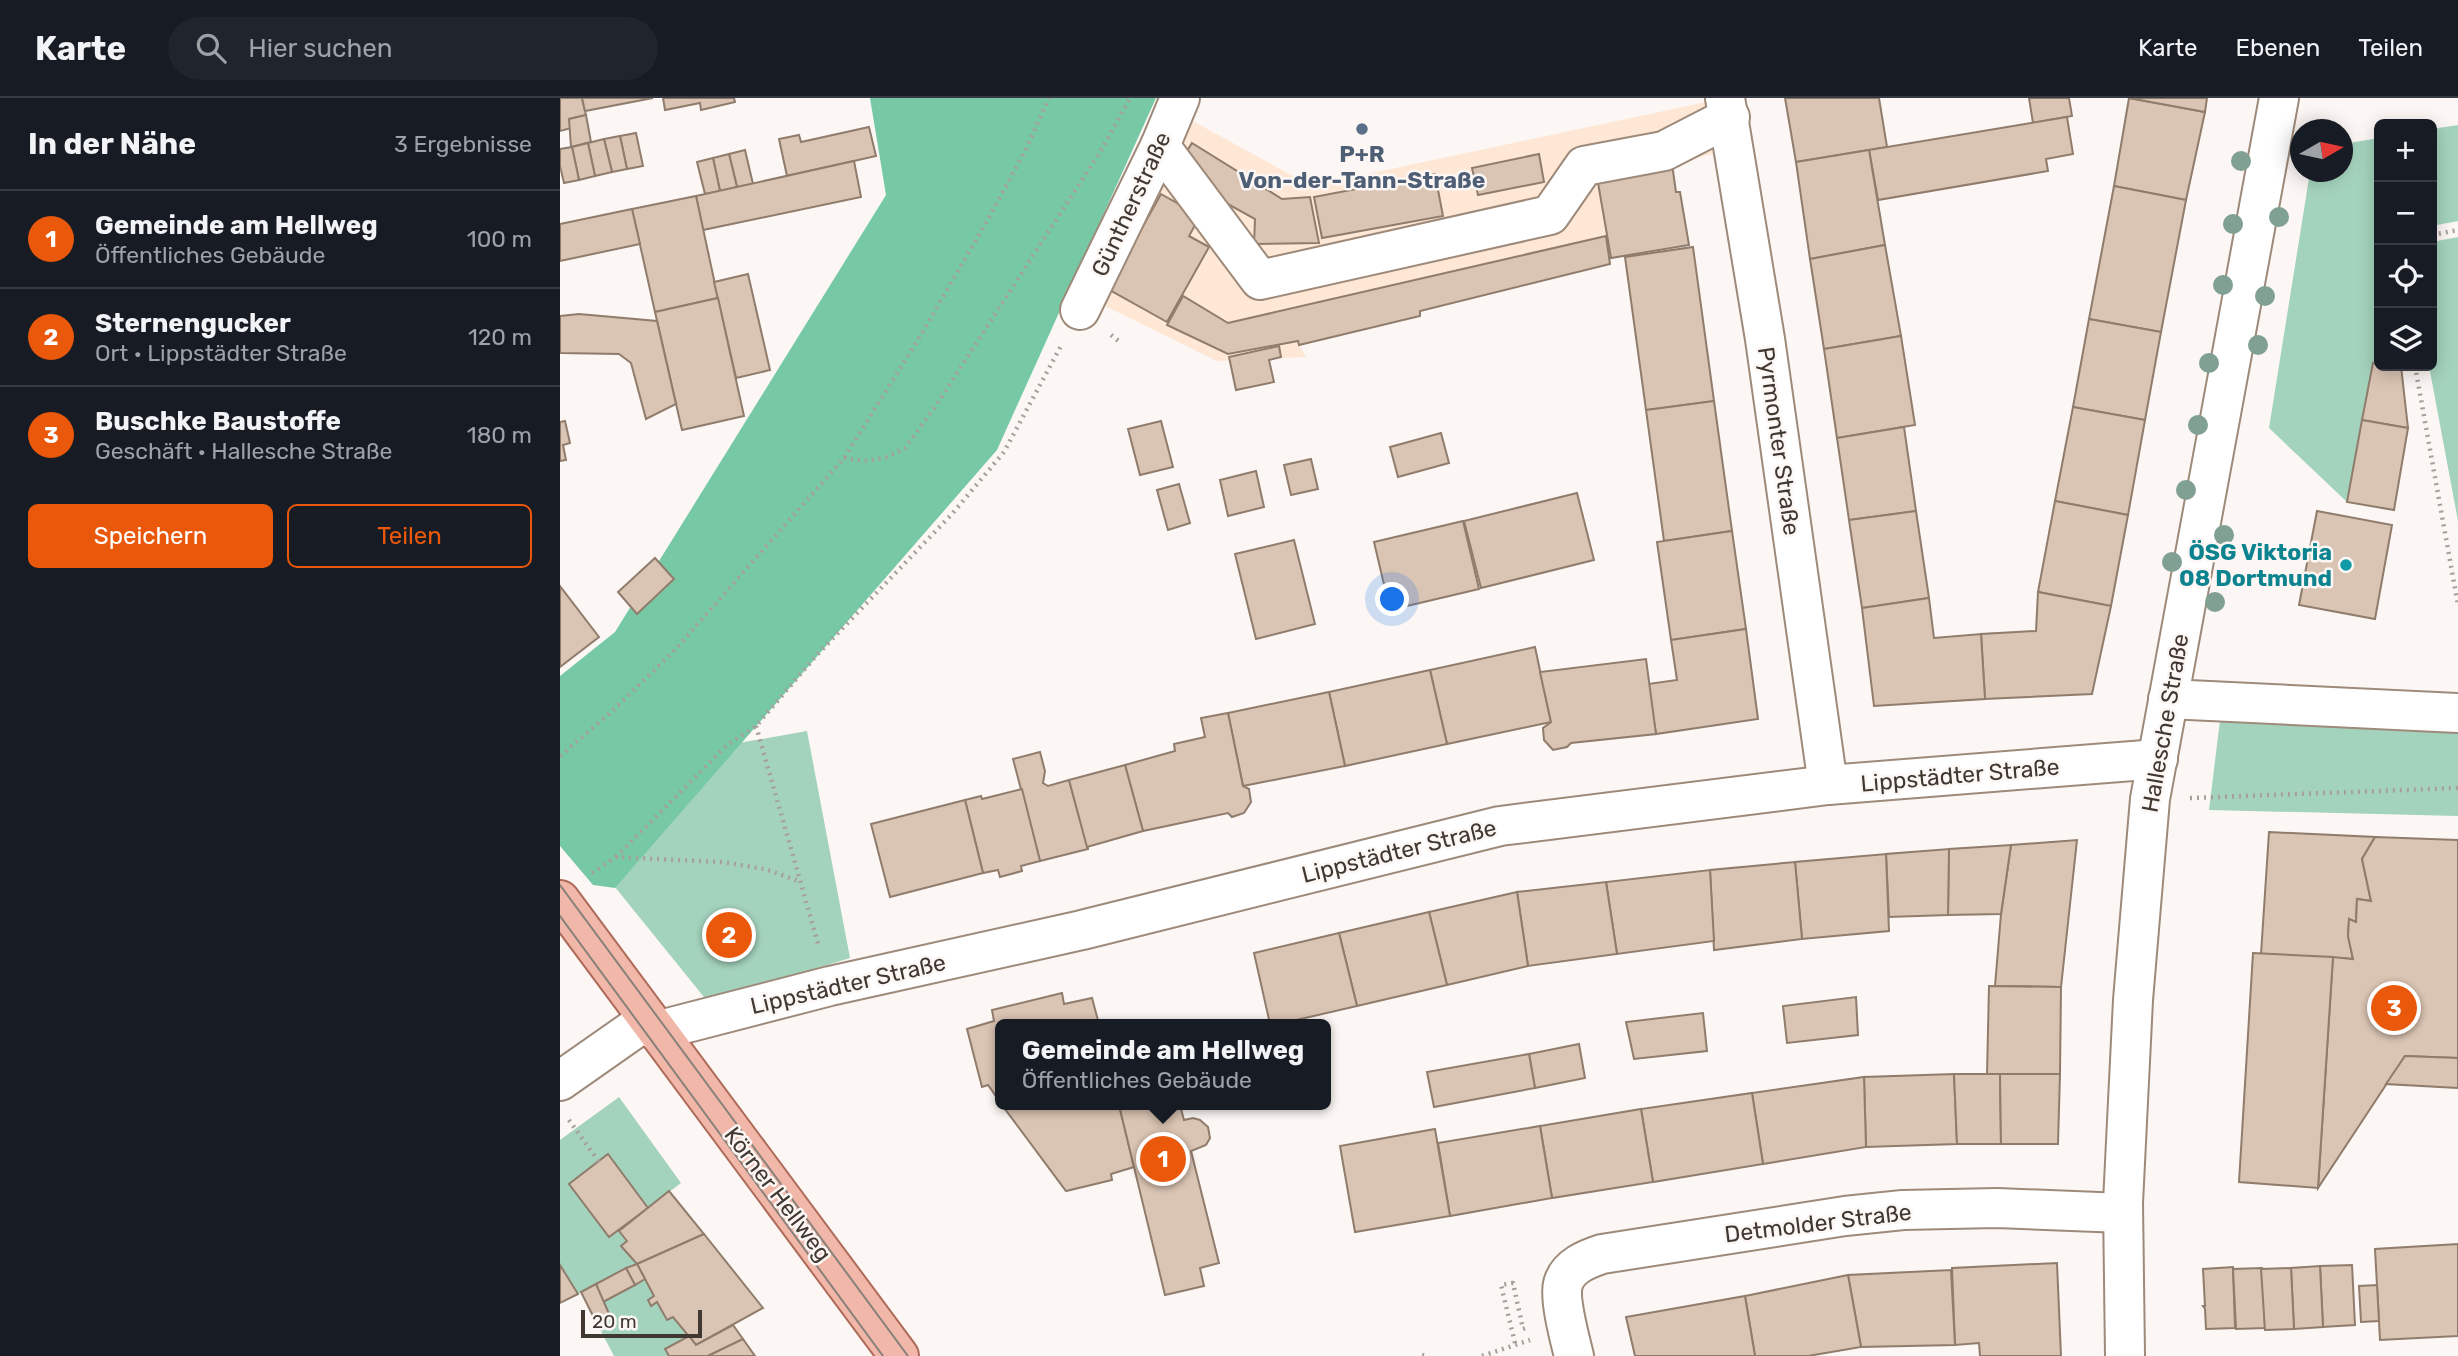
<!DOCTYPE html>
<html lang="de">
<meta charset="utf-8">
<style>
:root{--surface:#171b24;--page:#20242c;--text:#f1f3f6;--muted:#9ea1a6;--line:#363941;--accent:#ea580c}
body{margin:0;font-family:Rubik,sans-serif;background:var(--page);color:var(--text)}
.controls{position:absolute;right:21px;top:21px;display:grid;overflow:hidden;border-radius:10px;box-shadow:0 4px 18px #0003}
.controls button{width:63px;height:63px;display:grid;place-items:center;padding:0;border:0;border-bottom:2px solid var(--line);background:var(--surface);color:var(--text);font:35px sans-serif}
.compass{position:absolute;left:1730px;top:21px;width:63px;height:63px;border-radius:50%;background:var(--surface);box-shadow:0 4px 18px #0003;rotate:81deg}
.scale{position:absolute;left:21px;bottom:18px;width:121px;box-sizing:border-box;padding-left:7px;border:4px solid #413831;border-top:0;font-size:19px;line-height:24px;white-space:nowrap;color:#413831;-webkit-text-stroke:5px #fcf7f4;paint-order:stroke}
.you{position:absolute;left:833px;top:502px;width:24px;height:24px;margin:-18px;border:5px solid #fff;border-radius:50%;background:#1a73e8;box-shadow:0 0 0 10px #1a73e833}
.badge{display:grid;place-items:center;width:46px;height:46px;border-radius:50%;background:var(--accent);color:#fff;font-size:23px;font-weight:700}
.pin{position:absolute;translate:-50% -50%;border:4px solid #fff;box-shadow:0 2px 7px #0006}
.popup{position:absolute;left:435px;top:921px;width:336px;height:91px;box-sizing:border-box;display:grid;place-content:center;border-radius:10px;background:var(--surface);filter:drop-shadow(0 2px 5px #0005);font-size:23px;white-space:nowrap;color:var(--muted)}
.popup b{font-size:26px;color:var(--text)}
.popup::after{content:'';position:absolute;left:50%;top:100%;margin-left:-14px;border:14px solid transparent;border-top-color:var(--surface)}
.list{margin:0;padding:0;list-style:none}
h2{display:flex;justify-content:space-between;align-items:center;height:91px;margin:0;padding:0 28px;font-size:30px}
h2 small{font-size:23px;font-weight:400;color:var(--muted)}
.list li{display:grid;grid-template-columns:46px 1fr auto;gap:21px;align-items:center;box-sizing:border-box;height:98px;padding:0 28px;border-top:2px solid var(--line)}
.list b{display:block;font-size:26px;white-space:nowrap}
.list p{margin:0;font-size:23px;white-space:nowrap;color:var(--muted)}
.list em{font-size:23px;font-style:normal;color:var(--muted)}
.actions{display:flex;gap:14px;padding:21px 28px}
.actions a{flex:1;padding:16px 0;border:2px solid var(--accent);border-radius:10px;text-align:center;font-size:24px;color:var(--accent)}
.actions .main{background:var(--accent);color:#fff}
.icon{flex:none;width:38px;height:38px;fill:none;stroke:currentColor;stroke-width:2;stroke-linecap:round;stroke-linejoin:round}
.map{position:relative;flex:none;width:1898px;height:1258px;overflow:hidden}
header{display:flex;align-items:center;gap:42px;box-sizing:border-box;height:98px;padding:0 35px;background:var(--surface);border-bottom:2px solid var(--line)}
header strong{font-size:33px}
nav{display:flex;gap:38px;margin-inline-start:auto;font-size:24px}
.search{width:490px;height:63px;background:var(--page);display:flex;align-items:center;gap:18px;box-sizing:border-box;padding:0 24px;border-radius:38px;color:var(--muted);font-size:26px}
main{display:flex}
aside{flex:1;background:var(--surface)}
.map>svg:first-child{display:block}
.built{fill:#fee7d5}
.green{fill:#a4d3bd}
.forest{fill:#77c9a6}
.building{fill:#dac4b3;stroke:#907c6c;stroke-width:2}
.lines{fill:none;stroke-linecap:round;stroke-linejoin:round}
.minor-casing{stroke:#9e8a7a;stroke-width:42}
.major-casing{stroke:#ae6b59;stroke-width:42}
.path{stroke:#a69f9a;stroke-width:4.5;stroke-dasharray:2 5;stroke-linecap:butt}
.minor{stroke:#fff;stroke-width:38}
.major{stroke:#f1b7a9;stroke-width:38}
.tram{stroke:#88817b;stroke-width:2}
.tree{fill:#7fa092}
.service-dot{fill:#5c6f8a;stroke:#fcf7f4;stroke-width:2.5}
.culture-dot{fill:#0f9aa8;stroke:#fcf7f4;stroke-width:2.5}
.labels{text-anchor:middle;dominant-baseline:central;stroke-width:5;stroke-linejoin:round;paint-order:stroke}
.service-label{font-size:23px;font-weight:bold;fill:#4e5e75;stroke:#fcf7f4}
.street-label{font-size:23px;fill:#413831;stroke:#fcf7f4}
.culture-label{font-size:23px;font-weight:bold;fill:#0d838f;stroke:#fcf7f4;text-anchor:end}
</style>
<header>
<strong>Karte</strong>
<div class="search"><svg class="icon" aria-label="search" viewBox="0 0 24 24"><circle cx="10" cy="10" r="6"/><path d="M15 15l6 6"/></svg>Hier suchen</div>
<nav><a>Karte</a><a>Ebenen</a><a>Teilen</a></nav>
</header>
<main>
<aside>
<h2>In der Nähe<small>3 Ergebnisse</small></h2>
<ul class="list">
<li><span class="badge">1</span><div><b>Gemeinde am Hellweg</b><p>Öffentliches Gebäude</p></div><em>100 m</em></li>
<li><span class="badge">2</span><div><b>Sternengucker</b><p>Ort · Lippstädter Straße</p></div><em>120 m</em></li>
<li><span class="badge">3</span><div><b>Buschke Baustoffe</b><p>Geschäft · Hallesche Straße</p></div><em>180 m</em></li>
</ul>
<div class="actions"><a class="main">Speichern</a><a>Teilen</a></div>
</aside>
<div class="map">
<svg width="1898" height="1258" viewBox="0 0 1898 1258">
<rect width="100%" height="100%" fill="#fcf7f4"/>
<polygon class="built" points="1146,4 1153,56 1112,66 1037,79 1050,166 860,213 860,218 739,247 746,259 657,263 537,204 629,21 751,88"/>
<g class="green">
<polygon points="1898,27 1898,123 1872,128 1872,31"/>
<polygon points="1819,40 1819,266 1813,265 1787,404 1709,330 1750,74 1783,74 1783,46"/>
<polygon points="1898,139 1898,423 1869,268 1872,268 1872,144"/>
<polygon points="1661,614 1898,621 1898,718 1649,712"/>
<polygon points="247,633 290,860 148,904 46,778 167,647"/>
<polygon points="59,999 121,1085 88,1110 48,1057 9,1086 48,1139 59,1133 67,1143 62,1148 77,1166 18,1196 0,1167 0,1042"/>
<polygon points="85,1181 94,1198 88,1202 90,1207 97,1204 106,1222 113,1219 129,1238 105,1251 109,1258 54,1258 36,1224 49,1218 43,1204"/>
</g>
<polygon class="forest" points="310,0 596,0 437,352 55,790 33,787 0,748 0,578 55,534 326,97"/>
<g class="building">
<polygon points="0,0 22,0 26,17 9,21 11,30 0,33"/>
<polygon points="22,0 93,0 25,13"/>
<polygon points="103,0 174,0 175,4 141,12 140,5 105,12"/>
<polygon points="1225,0 1319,0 1327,49 1236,64"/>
<polygon points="1469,0 1509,0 1512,18 1473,25"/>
<polygon points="1569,0 1645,14 1626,102 1554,88"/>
<polygon points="1569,0 1647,0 1645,14"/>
<polygon points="26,17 31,44 11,49 9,21"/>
<polygon points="1507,19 1513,56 1486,61 1488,73 1318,102 1309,52"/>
<polygon points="309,29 316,58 227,78 219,41 239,37 241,44"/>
<polygon points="76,35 83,68 67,71 60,38"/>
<polygon points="60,38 67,71 52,74 44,41"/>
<polygon points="44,41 52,74 35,78 28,45"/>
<polygon points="28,45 35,78 19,82 12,49"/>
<polygon points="632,45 722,101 750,99 759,145 694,146 695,121 657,100 627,53"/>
<polygon points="12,49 19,82 4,85 0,68 0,51"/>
<polygon points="185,52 193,86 177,89 169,56"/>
<polygon points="1309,52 1325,147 1250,161 1236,64"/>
<polygon points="169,56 177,89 160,93 153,60"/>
<polygon points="979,56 984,84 918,97 912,70"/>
<polygon points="153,60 160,93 145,96 137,64"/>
<polygon points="294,63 301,99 143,132 136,98"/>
<polygon points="1112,66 1116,94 1120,94 1129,147 1051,160 1037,79"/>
<polygon points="875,76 883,118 762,140 754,99"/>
<polygon points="1554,88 1626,102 1601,234 1529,221"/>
<polygon points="601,96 640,118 629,138 649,149 607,224 548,191"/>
<polygon points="136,98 158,200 95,214 72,111"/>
<polygon points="72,111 80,146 0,163 0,126"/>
<polygon points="1046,138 1050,166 860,213 860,218 739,247 738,243 668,256 607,227 623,198 668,225"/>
<polygon points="1325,147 1341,238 1264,251 1250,161"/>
<polygon points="1133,149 1154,303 1086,312 1065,159"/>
<polygon points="188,176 210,272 176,280 154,184"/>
<polygon points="158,200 184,318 122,332 95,214"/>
<polygon points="19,216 97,223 116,306 86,321 71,265 59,256 0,255 0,218"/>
<polygon points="1529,221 1601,234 1585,322 1513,309"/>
<polygon points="1341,238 1355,327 1277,340 1264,251"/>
<polygon points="719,248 721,259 709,262 714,284 676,292 669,259"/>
<polygon points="1813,265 1819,266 1819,268 1841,268 1848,330 1802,322"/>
<polygon points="1154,303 1172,433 1104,443 1086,312"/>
<polygon points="1513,309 1585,322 1568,417 1495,403"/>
<polygon points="1802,322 1848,330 1834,412 1787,404"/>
<polygon points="5,323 10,345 3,347 6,362 0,363 0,324"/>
<polygon points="601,323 613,369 580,377 568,331"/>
<polygon points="1344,329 1356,413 1289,422 1277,340"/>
<polygon points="881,335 889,365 838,379 830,349"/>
<polygon points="751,361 758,391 731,397 724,367"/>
<polygon points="696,373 704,409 668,418 660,382"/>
<polygon points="619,386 630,425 608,432 597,392"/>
<polygon points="1017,395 1034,462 921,490 904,423"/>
<polygon points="1495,403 1568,417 1551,508 1478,494"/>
<polygon points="1356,413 1369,500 1302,510 1289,422"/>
<polygon points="1757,413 1832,427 1815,521 1739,507"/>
<polygon points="903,423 919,491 830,512 814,444"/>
<polygon points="1172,433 1186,531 1111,542 1097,444"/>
<polygon points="734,442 755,526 696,541 675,456"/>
<polygon points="95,460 114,481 77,516 58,494"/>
<polygon points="0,488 39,539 0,569"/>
<polygon points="1478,494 1551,508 1532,596 1425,601 1421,536 1476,533"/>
<polygon points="1369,500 1374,540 1421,536 1425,601 1314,608 1302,510"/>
<polygon points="1186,531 1198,621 1096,636 1088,586 1117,582 1111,542"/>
<polygon points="975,549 991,624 887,646 870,572"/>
<polygon points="1086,561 1096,636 1011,645 1007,649 993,652 984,642 983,630 991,624 980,574"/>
<polygon points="870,572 887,646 785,668 769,594"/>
<polygon points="769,594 785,668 683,688 668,615"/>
<polygon points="668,615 683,688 689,691 691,704 684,715 672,719 668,715 583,733 565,667 615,653 614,646 645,639 641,620"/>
<polygon points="480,654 485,673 483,685 488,688 509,682 528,751 480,763 453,661"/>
<polygon points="565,667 583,733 527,749 509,682"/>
<polygon points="462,691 480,763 461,768 462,773 440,779 438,772 423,775 405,702 421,698 422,701"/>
<polygon points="405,702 423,775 330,799 311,726"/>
<polygon points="1709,734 1815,739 1802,761 1811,803 1797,801 1796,824 1789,821 1788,838 1793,861 1701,856"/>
<polygon points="1815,739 1898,742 1898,960 1845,958 1758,1090 1773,859 1793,861 1788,838 1789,821 1796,824 1797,801 1811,803 1802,761"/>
<polygon points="1517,742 1501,889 1435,888 1441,816 1451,747"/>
<polygon points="1451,747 1441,816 1388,817 1389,751"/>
<polygon points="1389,751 1388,817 1329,819 1326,756"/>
<polygon points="1326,756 1329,833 1242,841 1235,764"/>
<polygon points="1235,764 1242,841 1154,852 1150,772"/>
<polygon points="1150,772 1154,843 1057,856 1046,784"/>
<polygon points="1046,784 1057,856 968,868 957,794"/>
<polygon points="957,794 968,868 887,887 869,814"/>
<polygon points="869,814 887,887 797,908 779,835"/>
<polygon points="779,835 797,908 719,926 710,926 694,855"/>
<polygon points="1693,855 1773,859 1758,1090 1679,1084"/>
<polygon points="1429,888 1501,889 1500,976 1427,976"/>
<polygon points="502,895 504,906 532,900 539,926 440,926 440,1004 428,987 422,989 407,931 434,923 432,912"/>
<polygon points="1296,899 1298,937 1227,945 1223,908"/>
<polygon points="1143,915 1147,953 1074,961 1066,924"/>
<polygon points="1019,946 1025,980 975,990 969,956"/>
<polygon points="969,956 975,990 874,1009 867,974"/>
<polygon points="1845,958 1898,960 1898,990 1826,986"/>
<polygon points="1394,976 1397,1046 1306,1049 1304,979"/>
<polygon points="1394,976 1440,976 1441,1046 1397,1046"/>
<polygon points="1440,976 1500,976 1498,1046 1441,1046"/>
<polygon points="1304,979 1306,1049 1203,1066 1192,995"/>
<polygon points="1192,995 1203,1066 1093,1084 1081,1011"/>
<polygon points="442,1007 559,1007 574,1069 551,1076 552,1082 506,1093"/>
<polygon points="559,1007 620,1007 624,1022 633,1020 640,1022 648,1029 650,1040 646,1047 631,1053 659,1165 640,1170 644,1188 605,1197"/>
<polygon points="1081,1011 1093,1084 992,1100 980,1028"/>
<polygon points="980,1028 992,1100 890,1118 878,1045"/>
<polygon points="875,1031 890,1118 795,1134 780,1048"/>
<polygon points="48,1056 88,1110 49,1139 9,1086"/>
<polygon points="109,1093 144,1136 77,1166 61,1148 67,1143 59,1133"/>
<polygon points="144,1136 203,1210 136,1247 113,1219 107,1222 97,1204 91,1208 88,1202 94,1198 77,1166"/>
<polygon points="1898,1146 1898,1238 1820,1242 1815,1151"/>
<polygon points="1497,1165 1501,1258 1420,1258 1419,1245 1395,1247 1392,1170"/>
<polygon points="77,1166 85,1181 75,1187 66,1170"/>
<polygon points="0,1167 18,1196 0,1205"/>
<polygon points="1792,1167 1795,1227 1763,1229 1760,1168"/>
<polygon points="1760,1168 1763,1229 1734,1231 1731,1170"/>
<polygon points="1673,1169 1675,1230 1646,1231 1645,1211 1643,1208 1645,1208 1643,1171"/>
<polygon points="66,1170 75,1187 43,1204 36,1186"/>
<polygon points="1702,1170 1705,1230 1676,1231 1673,1171"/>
<polygon points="1731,1170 1734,1231 1705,1232 1701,1171"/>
<polygon points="1391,1172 1395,1247 1301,1249 1288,1177"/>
<polygon points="1288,1177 1301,1249 1248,1258 1195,1258 1185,1198"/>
<polygon points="36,1186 50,1218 36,1224 21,1194"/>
<polygon points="1817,1187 1819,1223 1801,1224 1799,1188"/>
<polygon points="1185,1198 1195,1258 1075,1258 1066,1219"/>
<polygon points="173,1227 183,1241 148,1258 109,1258 105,1251 129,1238 136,1247"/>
<polygon points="183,1241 195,1258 148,1258"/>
</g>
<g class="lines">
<g class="minor-casing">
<g id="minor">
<polyline points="1165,0 1205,241 1268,687"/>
<polyline points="600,48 700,182 990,117 1024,68 1104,53 1170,19"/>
<polyline points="520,212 600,48 620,0"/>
<polyline points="1608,601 1898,615"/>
<polyline points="96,933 270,888 522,832 940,728 1268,687 1598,661"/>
<polyline points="0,983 87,922"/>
<path d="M1014,1258C1010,1242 999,1201 1003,1186C1008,1168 1027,1161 1042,1156L1285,1118L1343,1112L1437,1110L1563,1115"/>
<polyline points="1565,1258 1563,1105 1573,902 1590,701 1719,0"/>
</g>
</g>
<g class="major-casing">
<polyline id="major" points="0,802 339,1258"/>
</g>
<g class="path">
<polyline points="1872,137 1898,132"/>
<polyline points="551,237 561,245"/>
<polyline points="1855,268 1898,507"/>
<polyline points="284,360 304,363 325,360 345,350 375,309 542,51 570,0"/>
<polyline points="196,628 259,849"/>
<polyline points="0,658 49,616 112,555 284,360 358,242 427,123 465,53 489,0"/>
<polyline points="1630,700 1898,690"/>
<polyline points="56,759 167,647 196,628 255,559 392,416 444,354 502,246"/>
<polyline points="32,775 56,759 161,764 205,771 241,784"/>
<polyline points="9,1022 39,1064"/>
<polyline points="955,1245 941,1187 953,1185 963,1231 969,1229"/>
<polyline points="862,1257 866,1258"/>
<polyline points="922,1258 970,1242"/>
</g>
<use href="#minor" class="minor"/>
<use href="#major" class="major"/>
<g class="tram">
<polyline points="0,787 348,1258"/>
<polyline points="0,818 323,1258"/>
</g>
</g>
<g class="tree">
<circle cx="1681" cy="63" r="10"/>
<circle cx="1719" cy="119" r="10"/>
<circle cx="1673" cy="126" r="10"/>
<circle cx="1663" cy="187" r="10"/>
<circle cx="1705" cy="198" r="10"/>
<circle cx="1698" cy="247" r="10"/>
<circle cx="1649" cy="265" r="10"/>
<circle cx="1638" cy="327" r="10"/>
<circle cx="1626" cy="392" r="10"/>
<circle cx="1664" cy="437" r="10"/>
<circle cx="1612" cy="464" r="10"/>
<circle cx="1655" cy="504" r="10"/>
</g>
<circle class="service-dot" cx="802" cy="31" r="7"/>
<circle class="culture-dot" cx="1786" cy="467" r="7"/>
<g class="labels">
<g class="service-label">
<text x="802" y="56">P+R<tspan x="802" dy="26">Von-der-Tann-Straße</tspan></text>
</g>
<g class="street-label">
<text transform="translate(571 106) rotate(-65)">Güntherstraße</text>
<text transform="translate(1219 343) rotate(82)">Pyrmonter Straße</text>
<text transform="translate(1605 625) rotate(-80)">Hallesche Straße</text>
<text transform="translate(1400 677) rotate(-5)">Lippstädter Straße</text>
<text transform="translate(839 753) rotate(-14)">Lippstädter Straße</text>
<text transform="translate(288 886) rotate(-13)">Lippstädter Straße</text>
<text transform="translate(218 1096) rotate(53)">Körner Hellweg</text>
<text transform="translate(1258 1125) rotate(-7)">Detmolder Straße</text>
</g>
<g class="culture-label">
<text x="1772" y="454">ÖSG Viktoria<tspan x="1772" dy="26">08 Dortmund</tspan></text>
</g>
</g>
</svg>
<div class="controls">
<button>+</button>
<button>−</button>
<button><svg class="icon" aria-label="locate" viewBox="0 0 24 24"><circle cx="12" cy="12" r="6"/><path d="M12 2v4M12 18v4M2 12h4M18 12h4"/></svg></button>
<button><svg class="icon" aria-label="layers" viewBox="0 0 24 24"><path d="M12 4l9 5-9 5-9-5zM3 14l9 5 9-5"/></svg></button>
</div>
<svg class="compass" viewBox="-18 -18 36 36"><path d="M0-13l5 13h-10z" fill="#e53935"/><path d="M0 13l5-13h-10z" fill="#9ea1a6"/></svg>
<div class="scale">20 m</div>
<div class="you"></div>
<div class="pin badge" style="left:603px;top:1061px">1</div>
<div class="popup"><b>Gemeinde am Hellweg</b>Öffentliches Gebäude</div>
<div class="pin badge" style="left:169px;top:837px">2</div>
<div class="pin badge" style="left:1834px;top:910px">3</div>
</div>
</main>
